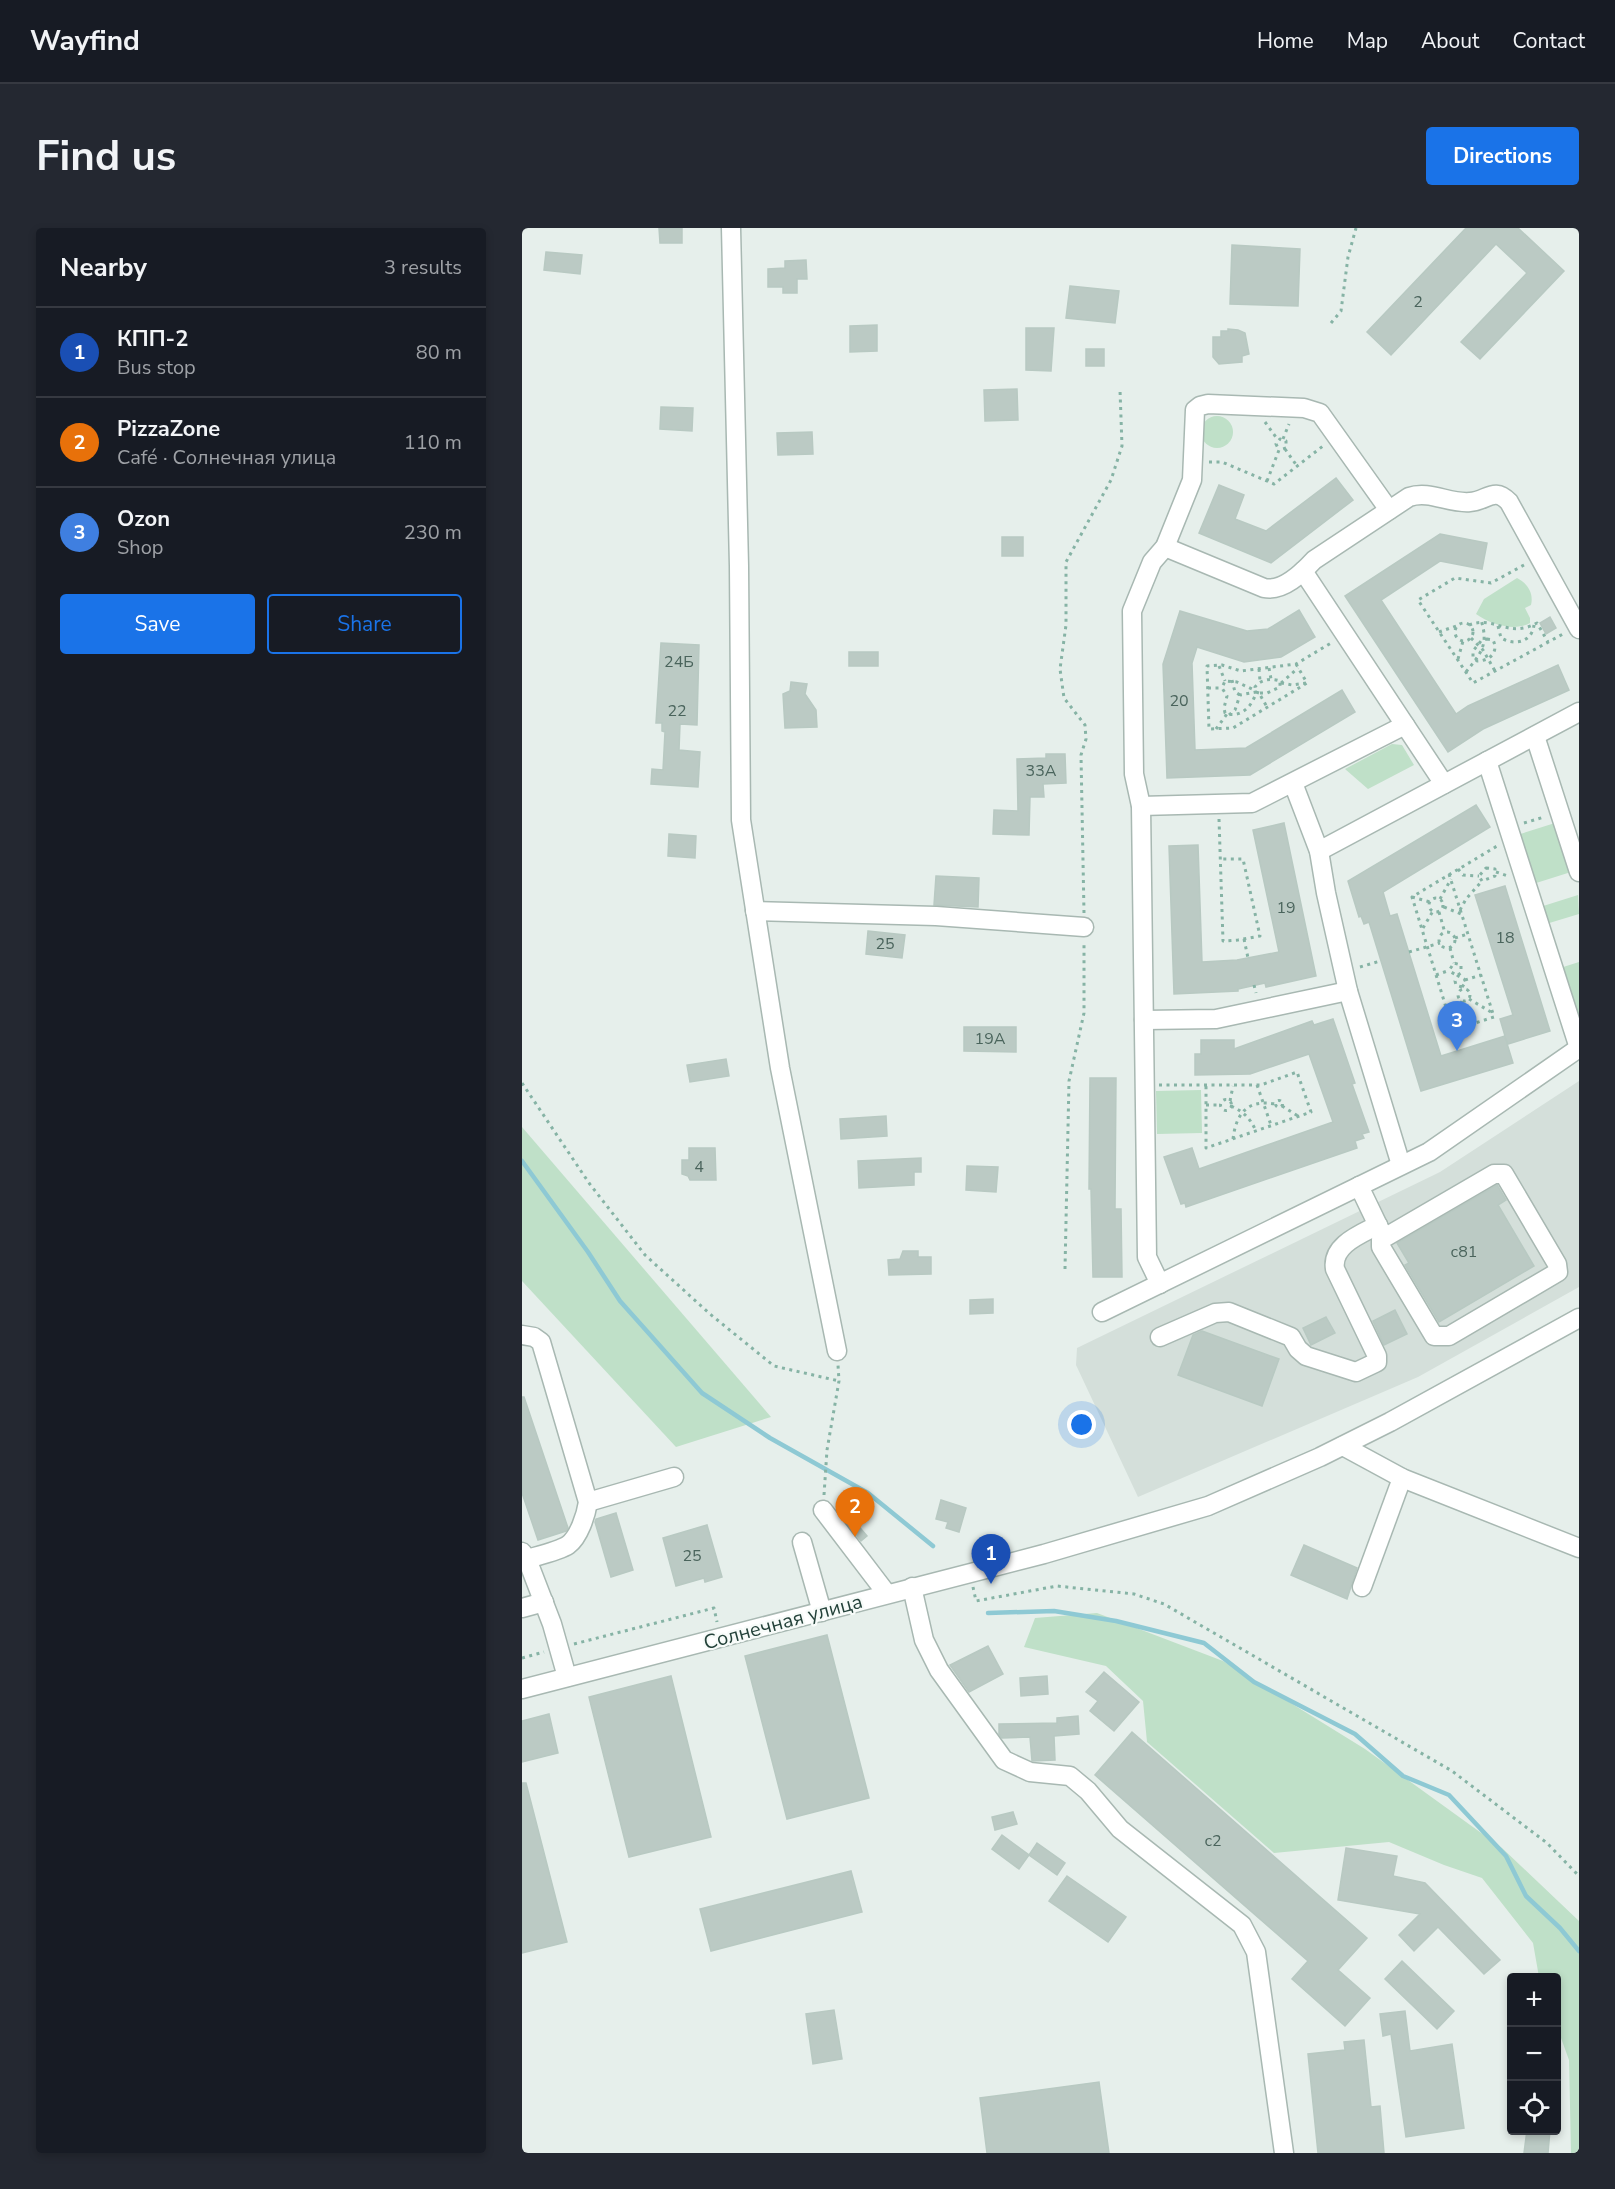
<!DOCTYPE html>
<meta charset="utf-8">
<style>
:root{--surface:#171b24;--page:#242831;--text:#f1f3f6;--muted:#9ea1a6;--line:#363941;--accent:#1a73e8}
body{margin:0;font-family:"Nunito Sans",sans-serif;background:var(--page);color:var(--text)}
.controls{position:absolute;right:18px;bottom:18px;display:grid;overflow:hidden;border-radius:6px;box-shadow:0 3px 9px #0003}
.controls button{width:54px;height:54px;display:grid;place-items:center;padding:0;border:0;border-bottom:2px solid var(--line);background:var(--surface);color:var(--text);font:30px sans-serif}
.you{position:absolute;left:560px;top:1197px;width:21px;height:21px;margin:-15px;border:4px solid #fff;border-radius:50%;background:#1a73e8;box-shadow:0 0 0 9px #1a73e833}
.badge{display:grid;place-items:center;width:39px;height:39px;border-radius:50%;background:var(--accent);color:#fff;font-size:20px;font-weight:700}
.pin{position:absolute;translate:-50% -50px;filter:drop-shadow(0 2px 3px #0008)}
.pin::after{content:'';position:absolute;top:32px;width:21px;height:18px;background:inherit;clip-path:polygon(0 0,100% 0,50% 100%)}
.list{margin:0;padding:0;list-style:none}
h2{display:flex;justify-content:space-between;align-items:center;height:78px;margin:0;padding:0 24px;font-size:26px}
h2 small{font-size:20px;font-weight:400;color:var(--muted)}
.list li{display:grid;grid-template-columns:39px 1fr auto;gap:18px;align-items:center;box-sizing:border-box;height:90px;padding:0 24px;border-top:2px solid var(--line)}
.list b{display:block;font-size:22px;white-space:nowrap}
.list p{margin:0;font-size:20px;white-space:nowrap;color:var(--muted)}
.list em{font-size:20px;font-style:normal;color:var(--muted)}
.actions{display:flex;gap:12px;padding:18px 24px}
.actions a{flex:1;padding:14px 0;border:2px solid var(--accent);border-radius:6px;text-align:center;font-size:21px;color:var(--accent)}
.actions .main{background:var(--accent);color:#fff}
.icon{flex:none;width:33px;height:33px;fill:none;stroke:currentColor;stroke-width:2;stroke-linecap:round;stroke-linejoin:round}
.map{position:relative;flex:none;width:1057px;height:1925px;overflow:hidden;border-radius:6px}
header{display:flex;align-items:center;gap:36px;box-sizing:border-box;height:84px;padding:0 30px;background:var(--surface);border-bottom:2px solid var(--line)}
header strong{font-size:28px}
nav{display:flex;gap:33px;margin-inline-start:auto;font-size:21px}
.intro{display:flex;align-items:center;justify-content:space-between;box-sizing:border-box;height:144px;padding:0 36px}
h1{margin:0;font-size:42px}
.button{padding:15px 27px;border-radius:6px;background:var(--accent);color:#fff;font-size:21px;font-weight:700}
main{display:flex;gap:36px;padding:0 36px}
aside{flex:1;background:var(--surface);border-radius:6px;box-shadow:0 3px 9px #0003}
.map>svg:first-child{display:block}
.built{fill:#d4dfda}
.green{fill:#bfe0c8}
.lines{fill:none;stroke-linecap:round;stroke-linejoin:round}
.stream{stroke:#8ec9d4;stroke-width:4.5}
.building{fill:#bbcac4;stroke:#b8c9c2;stroke-width:1.5}
.minor-casing{stroke:#a8b8b2;stroke-width:21}
.path{stroke:#86b3a5;stroke-width:3;stroke-dasharray:3 4.5;stroke-linecap:butt}
.minor{stroke:#fff;stroke-width:18}
.labels{text-anchor:middle;dominant-baseline:central;stroke-width:4.5;stroke-linejoin:round;paint-order:stroke}
.number-label{font-size:16px;fill:#4a645c}
.street-label{font-size:20px;fill:#24423a;stroke:#f7fbf9}
</style>
<header>
<strong>Wayfind</strong>
<nav><a>Home</a><a>Map</a><a>About</a><a>Contact</a></nav>
</header>
<div class="intro"><h1>Find us</h1><a class="button">Directions</a></div>
<main>
<aside>
<h2>Nearby<small>3 results</small></h2>
<ul class="list">
<li><span class="badge" style="background:#1a4fb4">1</span><div><b>КПП-2</b><p>Bus stop</p></div><em>80 m</em></li>
<li><span class="badge" style="background:#e8710a">2</span><div><b>PizzaZone</b><p>Café · Солнечная улица</p></div><em>110 m</em></li>
<li><span class="badge" style="background:#3f7fe0">3</span><div><b>Ozon</b><p>Shop</p></div><em>230 m</em></li>
</ul>
<div class="actions"><a class="main">Save</a><a>Share</a></div>
</aside>
<div class="map">
<svg width="1057" height="1925" viewBox="0 0 1057 1925">
<rect width="100%" height="100%" fill="#e6efeb"/>
<polygon class="built" points="1057,853 1057,1059 896,1149 616,1269 554,1137 555,1120 918,944"/>
<g class="green">
<circle cx="695" cy="204" r="16"/>
<path d="M995,350C1005,355 1012,365 1009,377L1003,380L1008,390V395C992,404 968,396 954,386L962,371Z"/>
<polygon points="870,516 880,517 892,537 846,561 823,541"/>
<polygon points="1033,595 1049,644 1011,656 995,607"/>
<polygon points="1056,667 1057,686 1024,696 1018,679"/>
<polygon points="1057,734 1057,786 1052,784 1038,740"/>
<polygon points="679,862 680,905 635,906 634,863"/>
<polygon points="0,899 249,1189 154,1219 0,1053"/>
<polygon points="575,1385 701,1433 843,1521 980,1620 1057,1693 1057,1925 1049,1925 1047,1832 1035,1799 1034,1750 1017,1749 1011,1715 960,1650 922,1637 867,1614 752,1625 625,1514 621,1473 584,1438 502,1419 513,1390"/>
</g>
<g class="lines">
<g class="stream">
<polyline points="0,933 66,1024 98,1073 180,1165 248,1210 346,1265 411,1318"/>
<polyline points="466,1385 532,1383 594,1393 682,1415 732,1454 833,1506 881,1548 927,1567 984,1628 1004,1668 1038,1700 1057,1723"/>
</g>
</g>
<g class="building">
<polygon points="137,0 160,0 160,15 138,15"/>
<polygon points="944,0 996,0 1042,43 958,131 939,114 1005,45 974,16 869,127 845,104"/>
<polygon points="710,17 778,21 776,78 708,76"/>
<polygon points="24,24 60,27 58,46 22,42"/>
<polygon points="284,32 285,51 275,51 275,65 261,65 261,59 246,59 246,41 263,40 263,33"/>
<polygon points="548,58 597,63 593,95 544,90"/>
<polygon points="355,97 355,123 328,124 328,98"/>
<polygon points="504,100 532,100 529,143 504,142"/>
<polygon points="706,101 716,102 723,105 727,126 720,128 720,134 697,136 691,129 691,109 699,109 699,103 706,103"/>
<rect x="564" y="121" width="18" height="17"/>
<polygon points="495,161 496,192 463,193 462,162"/>
<polygon points="139,179 171,180 170,203 138,201"/>
<polygon points="290,204 291,226 256,227 255,205"/>
<polygon points="814,250 831,272 749,335 677,305 697,257 722,267 713,291 744,303"/>
<polygon points="918,306 965,315 960,341 918,333 859,372 934,486 946,478 1036,437 1047,462 961,501 926,524 823,368"/>
<rect x="480" y="309" width="21" height="19"/>
<polygon points="777,382 793,409 759,429 722,434 675,419 670,435 673,522 724,520 820,462 833,484 728,547 645,550 641,436 658,383 725,403 746,401"/>
<polygon points="1028,389 1034,400 1024,406 1018,395"/>
<polygon points="139,415 177,417 175,497 158,496 157,522 178,524 176,559 129,556 130,541 141,542 143,504 140,503 140,495 134,495"/>
<rect x="327" y="424" width="29" height="14"/>
<polygon points="269,454 285,456 283,466 294,482 295,499 263,500 261,466 268,463"/>
<polygon points="524,526 543,526 544,555 521,556 522,569 508,569 507,607 471,606 472,582 496,583 495,531 524,530"/>
<polygon points="954,577 968,599 861,664 868,688 875,686 919,828 983,808 978,791 991,787 953,667 983,658 1028,803 986,816 983,809 991,835 899,863 847,694 842,696 839,688 837,689 826,653"/>
<polygon points="762,595 794,748 744,759 743,755 716,761 716,763 652,766 647,618 676,617 680,734 715,732 757,724 731,602"/>
<polygon points="147,606 174,608 173,630 146,628"/>
<polygon points="414,648 457,650 456,679 412,677"/>
<polygon points="346,703 383,707 380,730 344,726"/>
<polygon points="811,791 833,855 830,856 847,904 840,906 842,910 833,913 835,920 664,979 663,975 659,976 642,929 670,920 677,941 811,894 787,826 728,846 673,847 673,826 679,826 679,812 712,812 712,821 790,793 792,797"/>
<polygon points="442,799 494,799 494,824 442,823"/>
<polygon points="204,831 207,848 168,854 165,837"/>
<polygon points="568,850 594,850 593,981 599,981 600,1049 571,1049 569,961 567,961"/>
<polygon points="364,888 365,908 319,911 318,891"/>
<polygon points="167,920 193,920 194,952 168,952 166,948 160,946 160,932 167,932"/>
<polygon points="399,930 399,944 392,944 392,957 337,960 336,933"/>
<polygon points="445,938 476,939 474,964 444,962"/>
<polygon points="975,957 984,972 976,977 1012,1038 917,1094 883,1037 887,1035 875,1015"/>
<polygon points="381,1023 396,1023 396,1029 409,1029 409,1046 367,1047 366,1032 378,1031"/>
<polygon points="471,1071 471,1085 448,1086 448,1072"/>
<polygon points="873,1082 885,1106 862,1117 851,1093"/>
<polygon points="804,1089 813,1105 789,1117 781,1100"/>
<polygon points="680,1103 757,1131 740,1178 656,1147 671,1107"/>
<polygon points="0,1169 2,1169 46,1300 44,1303 16,1312 0,1265"/>
<polygon points="419,1272 444,1280 437,1304 424,1300 426,1294 414,1291"/>
<polygon points="321,1280 345,1308 339,1313 316,1284"/>
<polygon points="94,1285 111,1342 89,1349 73,1294 74,1291"/>
<polygon points="185,1297 200,1349 183,1354 182,1350 154,1358 141,1310"/>
<polygon points="782,1317 835,1340 825,1371 769,1347"/>
<polygon points="305,1407 347,1570 265,1591 223,1428"/>
<polygon points="466,1418 481,1446 447,1464 428,1437"/>
<polygon points="582,1444 617,1474 592,1503 568,1483 576,1473 564,1464"/>
<polygon points="149,1448 189,1609 107,1629 67,1469"/>
<polygon points="525,1448 526,1466 499,1468 498,1450"/>
<polygon points="27,1486 36,1525 0,1534 0,1493"/>
<polygon points="556,1488 557,1506 532,1508 533,1532 510,1533 508,1509 480,1510 477,1506 477,1496 535,1495 535,1490"/>
<polygon points="610,1504 845,1710 816,1742 848,1770 823,1798 770,1751 786,1733 573,1547"/>
<polygon points="0,1555 4,1555 45,1714 0,1725"/>
<polygon points="491,1584 495,1596 473,1602 470,1589"/>
<polygon points="480,1607 507,1627 497,1641 470,1621"/>
<polygon points="515,1615 543,1635 535,1647 507,1627"/>
<polygon points="824,1620 875,1628 871,1648 903,1655 978,1732 962,1746 916,1699 892,1723 877,1707 898,1686 816,1672"/>
<polygon points="329,1643 340,1684 189,1723 178,1681"/>
<polygon points="545,1648 604,1689 586,1714 527,1673"/>
<polygon points="880,1733 932,1783 915,1801 863,1751"/>
<polygon points="312,1782 320,1831 291,1836 284,1786"/>
<polygon points="883,1783 888,1823 930,1816 942,1900 884,1909 869,1806 861,1808 858,1786"/>
<polygon points="842,1812 849,1879 858,1878 862,1925 796,1925 786,1826 823,1822 822,1814"/>
<polygon points="577,1854 587,1925 465,1925 458,1870"/>
<polygon points="1005,1902 1028,1902 1026,1925 1002,1925"/>
</g>
<g class="lines">
<g class="minor-casing">
<g id="minor">
<polyline points="209,0 217,338 219,592 258,840 315,1123"/>
<path d="M643,319L742,360C761,364 780,345 792,332L887,269C908,262 927,276 948,274C965,273 972,258 987,274L1057,401"/>
<polyline points="781,343 922,556"/>
<polyline points="1013,508 1057,644"/>
<polyline points="965,533 1057,820"/>
<polyline points="771,555 797,623 804,665 826,763 879,937"/>
<polyline points="619,578 730,575 883,497"/>
<polyline points="797,623 1057,484"/>
<polyline points="233,683 414,688 562,699"/>
<polyline points="622,792 694,791 826,763"/>
<polyline points="837,958 862,1010 972,946 982,946 1035,1036 1036,1044 927,1108 912,1108 859,1019 859,1012 862,1010"/>
<polyline points="638,1056 625,1029 619,578 612,546 610,383 630,334 643,319 670,252 673,182 678,178 686,176 782,180 798,185 867,282"/>
<polyline points="580,1084 907,924 1057,820"/>
<path d="M0,1107L12,1109L19,1114L66,1274C64,1287 57,1309 46,1317C37,1323 15,1328 5,1331"/>
<path d="M638,1109L693,1085L707,1084L769,1109L776,1121L784,1128L834,1144L853,1135L855,1134V1128L813,1041C809,1017 839,1006 856,997"/>
<polyline points="821,1218 880,1250 1057,1320"/>
<polyline points="66,1274 152,1249"/>
<polyline points="301,1282 365,1366"/>
<polyline points="280,1314 300,1384"/>
<polyline points="0,1324 5,1331 30,1396 45,1449"/>
<polyline points="390,1359 402,1412 417,1442 482,1532 508,1544 548,1548 566,1563 598,1601 720,1697 734,1724 762,1925"/>
<polyline points="840,1359 880,1250"/>
<polyline points="0,1380 22,1374"/>
<polyline points="0,1461 522,1326 686,1278 798,1229 868,1194 1057,1090"/>
</g>
</g>
<g class="path">
<polyline points="809,95 819,83 826,29 834,0"/>
<polyline points="743,194 756,212"/>
<polyline points="761,211 767,196"/>
<polyline points="763,221 775,238"/>
<polyline points="687,234 700,234 752,256 801,218"/>
<polyline points="745,253 757,222 764,220 764,213 758,211 754,216 757,222"/>
<polyline points="1002,337 969,355 933,350 896,372 951,455 1041,406"/>
<circle cx="942" cy="404" r="9"/>
<path d="M947,397C972,387 986,411 1015,395L1026,414"/>
<path d="M976,398L979,410C993,418 1010,414 1012,397"/>
<polyline points="917,404 937,397"/>
<polyline points="949,410 961,422 973,443"/>
<path d="M965,411L971,412C977,424 968,433 955,433L951,429V423L959,413Z"/>
<polyline points="936,431 941,413"/>
<polyline points="774,436 785,455 711,500 687,501 685,438 700,437 719,443 774,436 809,415"/>
<polyline points="697,438 703,453"/>
<polyline points="747,440 749,451"/>
<polyline points="737,441 738,453"/>
<path d="M944,444C959,425 967,417 959,392"/>
<polyline points="710,452 713,464 718,467"/>
<polyline points="759,455 770,457 784,455"/>
<polyline points="759,455 776,440"/>
<polyline points="686,460 699,460"/>
<path d="M737,465L734,464L733,459C739,451 750,450 758,453V459L745,465H737L745,479"/>
<path d="M707,487L713,482L718,467L734,464C731,478 718,491 703,485L702,480L705,468L700,460L703,453L715,454L732,462"/>
<polyline points="694,501 705,486"/>
<polyline points="697,591 701,713 716,712 738,708 721,631 698,631"/>
<polyline points="1002,595 1022,589"/>
<polygon points="964,640 973,641 973,648 960,653 957,648"/>
<polyline points="936,641 941,647 957,648"/>
<polyline points="974,644 986,648"/>
<path d="M927,646L972,789L931,802L890,669C918,652 947,635 975,618"/>
<polyline points="890,669 908,674"/>
<circle cx="914" cy="677" r="7"/>
<polyline points="918,671 929,651"/>
<polyline points="922,679 939,686"/>
<polyline points="938,682 944,671 960,653"/>
<polyline points="917,684 923,705"/>
<polyline points="562,685 559,527 564,511 563,497 542,470 538,441 544,397 544,334 589,252 600,218 598,162"/>
<polyline points="901,700 911,683"/>
<circle cx="925" cy="712" r="8"/>
<polyline points="933,710 946,706"/>
<polyline points="722,711 726,730"/>
<polyline points="928,720 932,735"/>
<polyline points="887,724 918,715"/>
<polyline points="838,739 858,733"/>
<polyline points="914,747 928,742"/>
<polyline points="936,747 939,745 939,737 932,735 928,741 929,744 936,748"/>
<polyline points="943,752 959,747"/>
<polyline points="732,757 734,765"/>
<polyline points="940,759 944,754 942,751 936,748 933,753 934,757 940,759 940,761"/>
<circle cx="942" cy="767" r="6"/>
<polyline points="947,771 969,784"/>
<polyline points="930,796 940,773"/>
<polyline points="0,855 67,955 123,1027 188,1086 252,1138 317,1153"/>
<polyline points="637,857 739,857 775,844 789,884 684,920 684,857"/>
<polyline points="735,857 749,897"/>
<circle cx="704" cy="877" r="5.5"/>
<circle cx="757" cy="876" r="3.5"/>
<polyline points="708,873 711,858"/>
<polyline points="684,877 699,877"/>
<path d="M709,878C722,884 728,890 734,903"/>
<polyline points="760,878 776,888"/>
<path d="M711,911C714,885 726,871 753,876"/>
<polyline points="543,1041 547,853 562,785 562,715"/>
<polyline points="302,1267 305,1222 317,1153 316,1137"/>
<polyline points="451,1359 454,1373 535,1358 612,1366 642,1376 930,1543 1025,1615 1057,1648"/>
<polyline points="52,1416 192,1380 195,1394"/>
<polyline points="0,1430 22,1424"/>
</g>
<use href="#minor" class="minor"/>
</g>
<g class="labels">
<g class="number-label">
<text x="896" y="74">2</text>
<text x="157" y="434">24Б</text>
<text x="657" y="473">20</text>
<text x="155" y="483">22</text>
<text x="519" y="543">33А</text>
<text x="764" y="680">19</text>
<text x="983" y="710">18</text>
<text x="363" y="716">25</text>
<text x="468" y="811">19А</text>
<text x="177" y="939">4</text>
<text x="942" y="1024">с81</text>
<text x="170" y="1328">25</text>
<text x="691" y="1613">с2</text>
</g>
<g class="street-label">
<text transform="translate(261 1394) rotate(-15)">Солнечная улица</text>
</g>
</g>
</svg>
<div class="controls">
<button>+</button>
<button>−</button>
<button><svg class="icon" aria-label="locate" viewBox="0 0 24 24"><circle cx="12" cy="12" r="6"/><path d="M12 2v4M12 18v4M2 12h4M18 12h4"/></svg></button>
</div>
<div class="you"></div>
<div class="pin badge" style="left:469px;top:1356px;background:#1a4fb4">1</div>
<div class="pin badge" style="left:333px;top:1309px;background:#e8710a">2</div>
<div class="pin badge" style="left:935px;top:823px;background:#3f7fe0">3</div>
</div>
</main>
